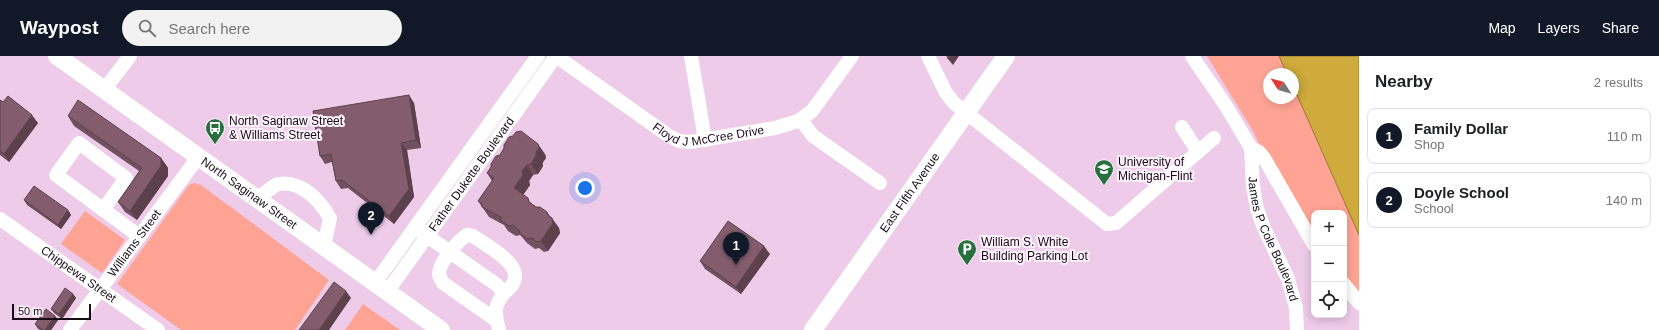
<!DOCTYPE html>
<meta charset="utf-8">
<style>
:root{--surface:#fff;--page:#f2f2f2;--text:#202124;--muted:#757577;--line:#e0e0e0;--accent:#111827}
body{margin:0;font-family:Arial,sans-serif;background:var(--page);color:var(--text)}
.controls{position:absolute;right:12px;bottom:12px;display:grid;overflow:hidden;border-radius:8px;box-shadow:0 2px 10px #0003}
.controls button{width:36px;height:36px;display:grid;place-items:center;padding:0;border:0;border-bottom:1px solid var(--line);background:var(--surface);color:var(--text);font:20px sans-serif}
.compass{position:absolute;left:1263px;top:12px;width:36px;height:36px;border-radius:50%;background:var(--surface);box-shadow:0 2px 10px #0003;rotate:306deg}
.scale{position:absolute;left:12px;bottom:10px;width:79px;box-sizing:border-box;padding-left:4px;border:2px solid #180c17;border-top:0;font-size:11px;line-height:14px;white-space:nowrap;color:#180c17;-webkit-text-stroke:3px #fff4fd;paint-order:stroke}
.you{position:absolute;left:585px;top:132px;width:14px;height:14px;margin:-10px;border:3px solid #fff;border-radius:50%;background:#1a73e8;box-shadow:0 0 0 6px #1a73e833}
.badge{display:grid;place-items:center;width:26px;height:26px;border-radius:50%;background:var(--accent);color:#fff;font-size:13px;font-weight:700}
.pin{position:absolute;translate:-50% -33px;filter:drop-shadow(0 1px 2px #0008)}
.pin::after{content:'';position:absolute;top:21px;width:14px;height:12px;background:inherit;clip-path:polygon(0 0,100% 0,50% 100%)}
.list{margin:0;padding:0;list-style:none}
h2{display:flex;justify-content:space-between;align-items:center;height:52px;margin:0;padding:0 16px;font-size:17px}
h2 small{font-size:13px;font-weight:400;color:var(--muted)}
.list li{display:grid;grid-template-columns:26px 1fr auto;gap:12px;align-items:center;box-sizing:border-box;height:56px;margin:0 8px 8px;padding:0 8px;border:1px solid var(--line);border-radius:8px}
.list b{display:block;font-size:15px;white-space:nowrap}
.list p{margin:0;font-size:13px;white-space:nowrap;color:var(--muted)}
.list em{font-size:13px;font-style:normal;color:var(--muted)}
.icon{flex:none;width:22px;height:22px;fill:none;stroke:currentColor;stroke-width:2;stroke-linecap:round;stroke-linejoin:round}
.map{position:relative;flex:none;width:1359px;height:274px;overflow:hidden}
header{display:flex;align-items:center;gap:24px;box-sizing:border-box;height:56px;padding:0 20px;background:var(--accent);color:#fff}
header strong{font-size:19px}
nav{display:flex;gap:22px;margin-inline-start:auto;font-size:14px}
.search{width:280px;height:36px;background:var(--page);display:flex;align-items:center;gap:10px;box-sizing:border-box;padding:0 14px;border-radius:22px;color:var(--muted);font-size:15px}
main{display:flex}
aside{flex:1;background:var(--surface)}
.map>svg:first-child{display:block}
.green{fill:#ffa495;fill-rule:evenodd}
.water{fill:#cfab3d;stroke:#987b32}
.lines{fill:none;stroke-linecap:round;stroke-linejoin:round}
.minor{stroke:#fff;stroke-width:14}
.major{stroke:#fff;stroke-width:18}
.wall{fill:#71505f}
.shaded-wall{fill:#5c414d}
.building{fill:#835d6e;stroke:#5c414d}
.labels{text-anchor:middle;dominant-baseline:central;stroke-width:4;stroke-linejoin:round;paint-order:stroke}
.poi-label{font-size:12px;fill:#180c17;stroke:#fff4fd;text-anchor:start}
.street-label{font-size:12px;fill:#180c17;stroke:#fff4fd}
</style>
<header>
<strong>Waypost</strong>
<div class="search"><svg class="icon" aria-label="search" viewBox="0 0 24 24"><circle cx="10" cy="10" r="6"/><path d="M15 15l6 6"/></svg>Search here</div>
<nav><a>Map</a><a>Layers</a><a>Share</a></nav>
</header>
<main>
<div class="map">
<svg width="1359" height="274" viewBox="0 0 1359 274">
<rect width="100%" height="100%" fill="#edcbe9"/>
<g class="green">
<path d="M1207,0H1359V254L1344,235V157H1314V193L1300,174L1253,75ZM1269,18H1293V42H1269Z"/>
<polygon points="193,127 201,129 329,224 295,274 181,274 117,228 188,130"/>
<polygon points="85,155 125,184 102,217 61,188"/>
<polygon points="363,248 400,274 345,274"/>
</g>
<polygon class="water" points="1279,0 1359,0 1359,179 1297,39 1293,41 1293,18 1287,18"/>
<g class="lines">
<g class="minor">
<path id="s1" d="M556,0L669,80L679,85L690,86L775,72L798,65L812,55L852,0"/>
<polyline points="691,0 705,84"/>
<polyline points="928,0 946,37 954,47 1107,168 1116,167 1214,82"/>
<path id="s2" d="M1192,0L1226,50L1251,92L1253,130L1257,153L1264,172L1288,223L1296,252L1297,274"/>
<polyline points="104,34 130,0"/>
<polyline points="801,64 813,80 880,127"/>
<polyline points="1182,71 1198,96"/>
<polyline points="1251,92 1259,96 1264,102 1314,189"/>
<path d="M258,143C263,139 272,130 278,128C302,124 320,145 330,162L324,190"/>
<polyline points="103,154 126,122 79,87 56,119 139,180"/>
<path id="s3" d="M0,163L158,274"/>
<path d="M420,175L497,229L504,237C493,251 495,258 499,274"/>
<polyline points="375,227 538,0"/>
<polyline points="1344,228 1359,247"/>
<path id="s4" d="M387,236L556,0"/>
<path d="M496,264L443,227C442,224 439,221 439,218C439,206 458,185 467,179L473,180C490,192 536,214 504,237"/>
<path id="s5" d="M70,274L199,100"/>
</g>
<g class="major">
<path id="s6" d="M57,0L441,274"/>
<path id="s7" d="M813,274L1006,0"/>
</g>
</g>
<g class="wall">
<polygon points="0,44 38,67 9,106 0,99"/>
<polygon points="414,47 421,92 407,94 414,141 394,168 348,132 341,133 336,125 332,106 325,108 320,100"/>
<polygon points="68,60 161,102 168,112 168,120 137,164 125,156 118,146 139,115 74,70"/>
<polygon points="545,98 546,102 543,106 543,110 538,118 533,119 529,125 530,129 523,139 532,148 550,161 559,172 560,177 548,195 544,196 539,192 535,193 527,187 522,181 520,179 516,180 508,175 504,169 489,161 478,145 492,125 487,117"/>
<polygon points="24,144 68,154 71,159 61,173 27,149"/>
<polygon points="770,198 741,238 705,213 700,205"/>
<polygon points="73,238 76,242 62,263 54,257 51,253"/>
<polygon points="55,260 58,264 51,274 40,274 38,273 35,268"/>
</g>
<g class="shaded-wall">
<polygon points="951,0 959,0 953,9 948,3"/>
<polygon points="409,39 414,47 421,92 416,84"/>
<polygon points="32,59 38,67 9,106 4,98"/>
<polygon points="401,87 407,94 414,141 394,168 389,160"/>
<polygon points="538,88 545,98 546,102 543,106 543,110 538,118 531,108 536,96"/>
<polygon points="161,102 168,112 168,120 137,164 130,155"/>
<polygon points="527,109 533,119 529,125 530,129 521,142 514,132 522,115"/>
<polygon points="68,154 71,159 61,173 58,169"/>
<polygon points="547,156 553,165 552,162 559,172 560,177 548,195 541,185 548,159"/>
<polygon points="764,190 770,198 741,238 736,231"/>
<polygon points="346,235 351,242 329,274 319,274"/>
<polygon points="73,238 76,242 62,263 59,258"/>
<polygon points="55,260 58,264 51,274 45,274"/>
</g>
<g class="building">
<polygon points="947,0 951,0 948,3"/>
<polygon points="409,39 416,84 401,87 409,133 389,160 342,124 336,125 331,98 320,100 313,55"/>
<polygon points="8,40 32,59 4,98 0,95 0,44 3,46"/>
<polygon points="78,44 161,102 161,110 130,155 118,146 142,112 68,60"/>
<polygon points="521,75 538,88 539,92 536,96 536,100 531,108 527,109 522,115 523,119 514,132 528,142 529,146 536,151 540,151 547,156 548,159 552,162 553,167 541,185 537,186 532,182 528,183 520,178 519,174 513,169 509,170 501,165 501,161 482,151 482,148 478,145 494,122 487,117 491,111 491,108 496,100 500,99 504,92 504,89 509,81 513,80 516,76"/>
<polygon points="34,130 68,154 58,169 24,144"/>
<polygon points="728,165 764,190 736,231 700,205"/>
<polygon points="334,226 346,235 319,274 299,274"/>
<polygon points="65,232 73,238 59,258 51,253"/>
<polygon points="46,253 55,260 45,274 43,274 35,268"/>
</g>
<defs>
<g id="bus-pin" transform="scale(1)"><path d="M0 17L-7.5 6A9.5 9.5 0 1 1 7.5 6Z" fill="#28703d" stroke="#fff4fd"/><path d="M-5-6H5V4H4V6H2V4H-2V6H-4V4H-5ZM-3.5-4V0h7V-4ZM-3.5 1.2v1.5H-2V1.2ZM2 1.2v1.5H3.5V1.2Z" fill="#fff"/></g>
<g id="university-pin" transform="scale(1)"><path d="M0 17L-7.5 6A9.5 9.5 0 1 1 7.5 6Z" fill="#28703d" stroke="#fff4fd"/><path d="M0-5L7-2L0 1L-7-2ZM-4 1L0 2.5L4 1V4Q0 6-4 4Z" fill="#fff"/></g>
<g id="parking-pin" transform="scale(1)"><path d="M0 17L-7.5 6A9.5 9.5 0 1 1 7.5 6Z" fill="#28703d" stroke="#fff4fd"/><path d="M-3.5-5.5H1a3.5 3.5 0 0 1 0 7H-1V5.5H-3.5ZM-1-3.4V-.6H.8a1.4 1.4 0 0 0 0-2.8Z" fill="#fff"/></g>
</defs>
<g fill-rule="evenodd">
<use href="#bus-pin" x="215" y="72"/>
<use href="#university-pin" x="1104" y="113"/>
<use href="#parking-pin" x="967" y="193"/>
</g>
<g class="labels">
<g class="poi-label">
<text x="229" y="65">North Saginaw Street<tspan x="229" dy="14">&amp; Williams Street</tspan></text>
<text x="1118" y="106">University of<tspan x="1118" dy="14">Michigan-Flint</tspan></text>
<text x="981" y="186">William S. White<tspan x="981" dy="14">Building Parking Lot</tspan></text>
</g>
<g class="street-label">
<text stroke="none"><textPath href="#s1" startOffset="178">Floyd J McCree Drive</textPath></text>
<text stroke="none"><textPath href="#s4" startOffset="145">Father Dukette Boulevard</textPath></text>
<text stroke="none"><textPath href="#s6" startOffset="236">North Saginaw Street</textPath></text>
<text stroke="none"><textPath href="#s7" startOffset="168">East Fifth Avenue</textPath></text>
<text stroke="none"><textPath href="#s2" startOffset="204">James P Cole Boulevard</textPath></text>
<text stroke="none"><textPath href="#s5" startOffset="108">Williams Street</textPath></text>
<text stroke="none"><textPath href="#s3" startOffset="96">Chippewa Street</textPath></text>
</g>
</g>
</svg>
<div class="controls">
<button>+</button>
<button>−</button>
<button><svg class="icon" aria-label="locate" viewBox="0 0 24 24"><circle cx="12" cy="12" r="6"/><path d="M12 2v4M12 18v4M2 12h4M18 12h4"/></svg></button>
</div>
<svg class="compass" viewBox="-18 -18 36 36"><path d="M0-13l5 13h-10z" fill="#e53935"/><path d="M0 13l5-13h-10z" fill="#757577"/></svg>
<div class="scale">50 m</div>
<div class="you"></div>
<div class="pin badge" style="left:736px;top:209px">1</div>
<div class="pin badge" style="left:371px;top:179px">2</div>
</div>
<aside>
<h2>Nearby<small>2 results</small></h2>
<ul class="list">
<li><span class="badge">1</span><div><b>Family Dollar</b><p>Shop</p></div><em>110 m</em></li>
<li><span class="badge">2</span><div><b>Doyle School</b><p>School</p></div><em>140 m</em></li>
</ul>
</aside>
</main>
